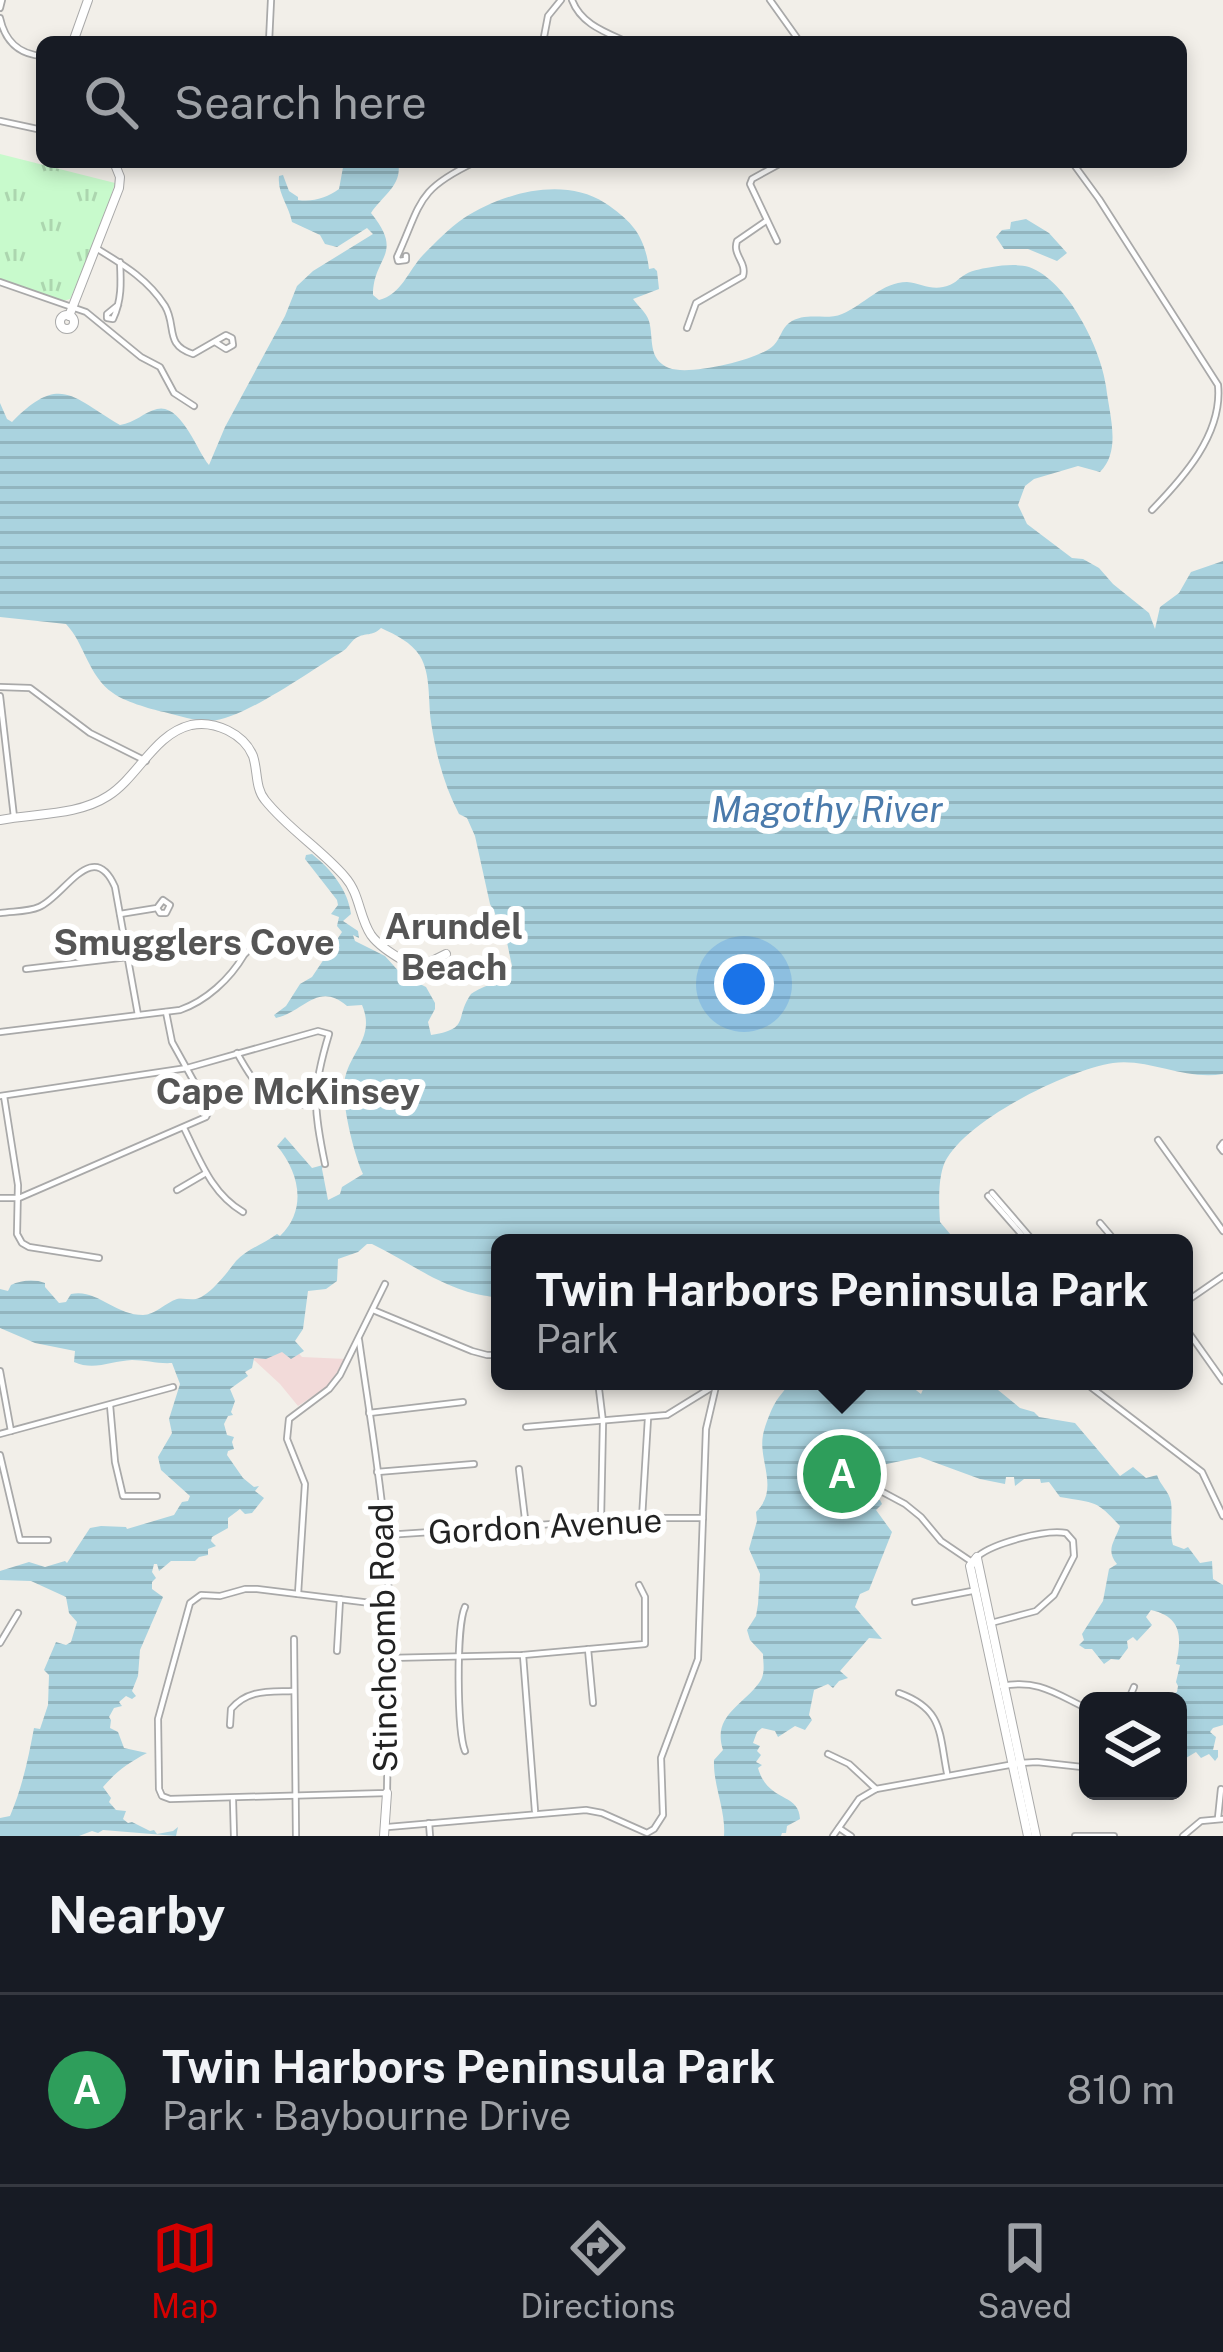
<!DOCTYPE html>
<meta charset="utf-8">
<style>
:root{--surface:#171b24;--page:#242831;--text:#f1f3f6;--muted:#9ea1a6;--line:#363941;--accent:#d40000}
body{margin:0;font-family:"Public Sans",sans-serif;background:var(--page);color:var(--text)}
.controls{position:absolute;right:36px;bottom:36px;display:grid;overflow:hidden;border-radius:18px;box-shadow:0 6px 18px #0003}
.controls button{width:108px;height:108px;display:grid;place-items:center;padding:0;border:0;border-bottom:3px solid var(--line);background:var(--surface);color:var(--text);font:60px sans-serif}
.you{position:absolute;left:744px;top:984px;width:42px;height:42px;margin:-30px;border:9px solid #fff;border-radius:50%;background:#1a73e8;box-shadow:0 0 0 18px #1a73e833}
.badge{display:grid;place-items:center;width:78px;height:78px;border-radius:50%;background:var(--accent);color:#fff;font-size:39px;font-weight:700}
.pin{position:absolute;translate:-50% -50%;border:6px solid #fff;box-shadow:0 3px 12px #0006}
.popup{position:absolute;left:491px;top:1234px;width:702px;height:156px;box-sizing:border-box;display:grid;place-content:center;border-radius:18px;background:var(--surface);filter:drop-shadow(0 3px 9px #0005);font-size:39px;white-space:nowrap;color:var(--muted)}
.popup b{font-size:45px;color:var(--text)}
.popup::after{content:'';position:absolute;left:50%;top:100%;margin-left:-24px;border:24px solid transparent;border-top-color:var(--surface)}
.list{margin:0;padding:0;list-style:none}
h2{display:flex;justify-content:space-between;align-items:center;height:156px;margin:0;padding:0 48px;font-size:51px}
h2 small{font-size:39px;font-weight:400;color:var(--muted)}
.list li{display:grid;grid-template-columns:78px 1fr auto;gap:36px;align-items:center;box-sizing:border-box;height:192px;padding:0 48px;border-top:3px solid var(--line)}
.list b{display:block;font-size:45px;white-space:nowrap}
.list p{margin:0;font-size:39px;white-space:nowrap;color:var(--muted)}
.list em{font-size:39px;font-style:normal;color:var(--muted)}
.icon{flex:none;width:66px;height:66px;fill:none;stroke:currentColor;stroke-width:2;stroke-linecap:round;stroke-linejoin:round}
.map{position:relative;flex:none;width:1223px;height:1836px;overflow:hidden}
.search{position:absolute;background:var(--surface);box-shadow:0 6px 18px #0003;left:36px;right:36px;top:36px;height:132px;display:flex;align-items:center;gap:30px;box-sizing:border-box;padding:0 42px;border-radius:18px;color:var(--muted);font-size:45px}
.sheet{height:348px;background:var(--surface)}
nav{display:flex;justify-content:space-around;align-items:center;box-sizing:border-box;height:168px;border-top:3px solid var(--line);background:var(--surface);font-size:33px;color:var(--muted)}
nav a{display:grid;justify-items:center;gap:6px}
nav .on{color:var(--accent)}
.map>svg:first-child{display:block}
.commercial{fill:#f2dad9}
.park{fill:url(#park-tufts)}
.water{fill:url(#water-rules)}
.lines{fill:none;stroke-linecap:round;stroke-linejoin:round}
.minor-casing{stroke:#a9a9a9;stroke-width:8}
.tertiary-casing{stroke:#a9a9a9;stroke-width:10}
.minor{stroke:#fff;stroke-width:4.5}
.tertiary{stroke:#fff;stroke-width:8}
.labels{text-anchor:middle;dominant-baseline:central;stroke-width:12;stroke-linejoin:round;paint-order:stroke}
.street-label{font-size:33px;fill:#222;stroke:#fff}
.water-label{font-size:36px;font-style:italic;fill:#4a7aab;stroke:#fff}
.neighbourhood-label{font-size:36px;font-weight:bold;fill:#555;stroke:#fff}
</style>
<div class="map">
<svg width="1223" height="1836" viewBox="0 0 1223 1836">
<defs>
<pattern id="park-tufts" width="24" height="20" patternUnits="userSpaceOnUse" patternTransform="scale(3)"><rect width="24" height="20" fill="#c8facc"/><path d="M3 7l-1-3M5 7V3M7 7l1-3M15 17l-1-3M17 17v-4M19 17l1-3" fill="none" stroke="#acd6af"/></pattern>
<pattern id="water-rules" width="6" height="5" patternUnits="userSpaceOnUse" patternTransform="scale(3)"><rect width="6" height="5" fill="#aad3df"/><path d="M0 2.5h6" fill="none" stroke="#92b5bf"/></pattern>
</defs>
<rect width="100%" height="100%" fill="#f2efe9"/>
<polygon class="commercial" points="260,1310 302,1357 346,1359 327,1387 298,1406 280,1384 243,1350"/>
<polygon class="park" points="0,154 115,183 97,240 70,299 59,302 0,280"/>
<g class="water">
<path d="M344,162H398C403,185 383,195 371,213C405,255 373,256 373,295L379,300C401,295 408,271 423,255C436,242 449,228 464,218C503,193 563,176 605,203C632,221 645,236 649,269L654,268L657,271L659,289L633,299C638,306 646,312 649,321C654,338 647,359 669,368C689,376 760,360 774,345C780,339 782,328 789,323C806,311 826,321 842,314C864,305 882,282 907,282C920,283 930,290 943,287C955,285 957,279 966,274C973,270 985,268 992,267C1003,265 1019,264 1029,267C1068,281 1101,349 1106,386C1109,414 1122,450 1100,472L1078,466L1034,479L1025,486L1018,505L1027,524L1072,558L1083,559L1099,568L1113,584L1149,613L1155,629L1160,607L1179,593L1191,572L1223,561V1074C1186,1081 1149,1058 1113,1063C1069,1069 958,1123 943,1167C938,1183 939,1205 940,1222L951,1235L945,1243H500V1297C452,1296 413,1264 372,1244H367L358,1252L338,1259L337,1281L326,1289L308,1291L303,1329L295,1341L304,1351L291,1359L282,1352L266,1359L254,1358L252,1368L245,1372L248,1376L230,1389L235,1401L231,1412L233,1415L228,1416L224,1424L227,1435L234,1437L232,1442L234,1449L228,1451L227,1455L243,1478L254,1487L259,1486L255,1491L264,1498L252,1513L245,1514L240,1509L228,1518V1528L212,1537L211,1541L216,1546L208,1549V1555L199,1557L195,1561H171L159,1571L157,1564H154L152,1572L156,1578L152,1582V1589L163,1597L140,1650L138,1676L132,1691L136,1696L132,1699L126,1696L119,1702L122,1706L114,1708L109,1717L111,1720L110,1728L118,1732L124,1748L147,1753C128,1763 117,1771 103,1787L111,1798L109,1802L116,1810L126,1811L123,1819L128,1823L132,1822L150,1831L154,1830L157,1834L173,1831L178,1827L176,1836L103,1830L98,1833L92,1831L79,1836H0V1818L10,1816C22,1788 28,1760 34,1728L40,1729L48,1705L49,1675L44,1670L56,1642L66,1645L71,1642L77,1622L69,1613L66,1597L31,1581L0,1580V1571L29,1562L45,1567L65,1561L67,1563L90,1528L101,1526L126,1527L127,1529L174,1515L182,1502L188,1501L190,1496L161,1470L158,1457L172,1433L169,1419L180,1384L172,1363C158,1364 146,1360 132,1360C111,1361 94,1371 74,1362L75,1351L35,1343L0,1328V1289L8,1291L11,1285C21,1280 35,1279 45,1283V1287L59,1303L66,1302L71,1294C96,1288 115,1315 143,1315C155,1315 165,1303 177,1299C183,1298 190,1300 196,1299C210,1296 229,1270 236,1261C247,1249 264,1244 277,1234L280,1236C308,1209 299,1172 277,1146L285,1137L312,1168L323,1165L322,1169L328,1200L340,1194L342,1187L363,1174C354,1154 343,1109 344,1087C345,1054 377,1040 362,1005L347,1006C318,981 305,1011 276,1018L274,1015L286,1006L300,984L312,977L342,932L337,926L339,917L331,914L338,905L337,900L305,859L306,855L312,854C331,869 348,890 351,914L343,921L358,931L359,938L353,935L355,941L385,956L402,975L426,987L435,1003V1009L428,1022L431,1035C471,1029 454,1018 471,994C486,984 504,983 512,966L505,933L490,904L475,836L467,818L459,814C444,785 436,755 431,722C428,701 431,674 420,656C411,642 396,635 381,628C372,637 366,632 356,638C351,641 348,648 343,651C313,669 243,720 210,721C195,721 179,716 164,712C150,709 123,701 113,693C88,676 85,644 66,624L0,617V403L7,419L12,422C60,373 72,397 120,425C135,423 144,412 157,409C181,403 197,451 209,465L225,427L285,316L297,286L313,271L373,234L367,228L337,247L325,244L320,235L292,222C289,206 277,193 279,176L283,175L289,191L298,197V200C314,202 326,198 339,189Z"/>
<polygon points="1026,219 1049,233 1067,253 1057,261 1028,249 1004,249 996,237 1002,230 1010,229 1011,222"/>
<path d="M790,1381H919L912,1387L921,1394L925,1385L923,1381H987L1020,1408L1034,1412L1039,1417L1075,1423L1120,1476L1133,1467L1146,1478L1157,1475C1160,1485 1169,1491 1171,1502C1173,1517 1169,1531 1173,1545L1184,1549L1188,1547L1200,1563L1212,1561L1213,1579L1223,1585V1725L1213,1728L1210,1732L1216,1737L1213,1750H1218V1757L1215,1761L1209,1754L1201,1758L1196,1752L1186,1758L1178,1768L1180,1704L1171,1695L1177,1692L1178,1686L1176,1682L1180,1665L1176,1664C1182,1637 1182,1617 1151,1610L1146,1617L1152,1625L1137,1641L1133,1637L1127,1641L1128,1648L1119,1660L1111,1659L1104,1664L1092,1649H1085L1079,1645L1084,1640L1082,1634L1103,1601L1109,1569L1117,1564C1105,1550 1115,1541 1120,1526C1096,1500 1096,1503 1060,1497L1049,1482L1041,1483L1040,1479H1024L1015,1486L1014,1477H1006L1005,1484L980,1479L920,1457L877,1466L843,1464L827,1469L871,1494L873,1500H880L882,1504L876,1510L892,1532L869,1590L860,1594L855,1607L882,1639L869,1638L840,1671L848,1678L839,1681L833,1688L828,1684L814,1690L809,1715L812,1720L805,1730L795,1726L778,1737L775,1731L762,1728L757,1732L753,1743L760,1746L757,1751L761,1755L756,1762L762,1765L758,1768C768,1803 799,1792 800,1819L787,1826L786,1833H782L781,1836H724C726,1810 713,1786 714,1760L723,1750C712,1716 742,1706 759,1683C766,1674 763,1663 763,1654L750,1640L747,1630L756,1616L758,1604L760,1574L749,1549L757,1521L756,1512C780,1489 758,1461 763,1435C765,1425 772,1406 779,1397C783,1392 787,1387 790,1381Z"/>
</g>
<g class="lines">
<g class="minor-casing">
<g id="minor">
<path d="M572,0C581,24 605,32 627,42"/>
<polyline points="770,0 800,42"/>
<polyline points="0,8 2,0"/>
<path d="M0,18C5,41 18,54 42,56"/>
<polyline points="269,42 271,0"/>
<polyline points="543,42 548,16 561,0"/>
<polyline points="0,121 42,130"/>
<path d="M1072,162L1099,199L1218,385C1223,434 1183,478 1152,510"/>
<polyline points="777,241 750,184 752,179 783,162"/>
<path d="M96,248C122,264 148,279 165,306C177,326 164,345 193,354L226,335L232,338L233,345L226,349L215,342"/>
<path d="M406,256V260L398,261L397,257C422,202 416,190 475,162"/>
<polyline points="0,282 86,312 141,357 160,367 174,393 194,406"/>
<path d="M118,305L107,314V318L113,319C122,300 121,282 120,262"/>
<path d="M687,328L696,303L743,276C747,262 732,255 737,241L766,221"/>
<polyline points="0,687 30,688 90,733 146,761"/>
<polyline points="0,696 14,817"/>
<path d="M0,913C13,911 28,912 39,907C64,897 93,836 115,887L138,1015"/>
<polyline points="120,914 157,908 160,913 166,913 170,905 163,900 157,908"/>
<polyline points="26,969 128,957"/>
<path d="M0,1032L180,1010C206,1001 230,979 244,955L240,947L246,944L250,949L244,955"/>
<path d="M237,1053C259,1092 267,1101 314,1106"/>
<path d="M0,1096L187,1068L318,1031L329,1034C312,1090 313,1106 325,1164"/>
<polyline points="4,1096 18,1185 17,1234 22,1243 29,1247 99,1258"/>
<path d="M184,1128C200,1160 211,1193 243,1212"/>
<polyline points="1158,1140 1223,1231"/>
<polyline points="1223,1143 1220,1147 1223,1151"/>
<polyline points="177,1190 206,1173"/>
<polyline points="992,1193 1035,1243"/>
<polyline points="988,1196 1029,1243"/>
<polyline points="0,1198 19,1198 206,1117 209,1111 207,1105 172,1042 166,1012"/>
<polyline points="1100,1223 1117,1243"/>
<polyline points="1069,1243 1071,1241"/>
<polyline points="1184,1303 1223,1276"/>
<polyline points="373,1310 472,1351 487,1355 500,1355"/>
<polyline points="1184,1326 1223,1381"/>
<path d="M359,1340C368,1404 379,1468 385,1533C393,1619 388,1707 387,1793L170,1799L162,1796L159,1789L158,1719L190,1603L201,1595L220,1596L245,1589H257L387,1605"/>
<polyline points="0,1371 11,1431"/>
<polyline points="598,1381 603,1422 601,1519"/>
<polyline points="1083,1381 1202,1472 1223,1516"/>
<polyline points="110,1405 115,1462 123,1496 157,1496"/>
<polyline points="369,1413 463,1402"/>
<polyline points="526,1427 667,1415 722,1381"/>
<polyline points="0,1434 173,1387"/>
<polyline points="0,1455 20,1540 48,1540"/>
<polyline points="519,1469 526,1527"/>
<polyline points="377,1472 474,1464"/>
<polyline points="861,1475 864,1482 905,1504 921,1517 941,1541 972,1562"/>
<polyline points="642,1518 648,1418"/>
<polyline points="386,1535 642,1518 703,1518"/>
<path d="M978,1556C994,1543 1046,1529 1066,1533L1073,1541L1074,1556L1054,1595L1036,1611L991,1623"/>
<polyline points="298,1594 305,1484 287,1439 289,1419 329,1389 340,1375 385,1284"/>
<polyline points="915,1602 972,1591"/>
<path d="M465,1607C456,1626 457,1732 465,1751"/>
<polyline points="294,1639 296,1836"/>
<polyline points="0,1643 18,1613"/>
<polyline points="588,1649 593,1703"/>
<polyline points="337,1651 340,1599"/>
<polyline points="523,1655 535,1811"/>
<polyline points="388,1658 523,1655 645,1644 645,1597 639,1585"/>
<path d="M1002,1686C1039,1679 1056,1694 1088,1709"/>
<path d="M899,1693C943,1709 939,1732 947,1773"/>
<polyline points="1128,1701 1134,1687"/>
<path d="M230,1725L231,1709C248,1689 269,1692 293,1691"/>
<polyline points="828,1754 849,1764 876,1789"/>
<polyline points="233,1800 234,1836"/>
<polyline points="1218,1818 1221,1789"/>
<polyline points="429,1823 430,1836"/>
<polyline points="388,1827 586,1810 602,1813 647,1833 654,1829 663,1815 661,1758 698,1659 706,1429 716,1386"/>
<polyline points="839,1828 851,1836"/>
<polyline points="833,1836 859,1799 876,1789 1020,1763 1037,1762 1082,1767 1088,1764"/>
<polyline points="1075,1836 1114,1836"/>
<polyline points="1183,1836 1201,1821 1223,1819"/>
</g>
</g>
<g class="tertiary-casing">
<g id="tertiary">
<polyline points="73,42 88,0"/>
<circle cx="67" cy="322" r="7"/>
<polyline points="69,316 119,188 120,177 114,162"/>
<path d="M0,820C35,813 77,816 108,796C139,776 154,734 191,725C215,720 244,734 253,756C258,771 255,788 265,800C288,829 321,849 345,877C360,894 359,917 371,935C381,949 402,959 416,969L446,954"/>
<polyline points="977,1557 970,1566 1028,1836"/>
<polyline points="977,1558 1036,1836"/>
<polyline points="384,1836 387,1793"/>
</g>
</g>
<use href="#minor" class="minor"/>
<use href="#tertiary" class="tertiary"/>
</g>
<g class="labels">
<g class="street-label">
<text transform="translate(545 1526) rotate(-3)">Gordon Avenue</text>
<text transform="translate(383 1638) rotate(-91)">Stinchcomb Road</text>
</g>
<g class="water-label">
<text x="827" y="809">Magothy River</text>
</g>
<g class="neighbourhood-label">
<text x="454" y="926">Arundel<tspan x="454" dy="41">Beach</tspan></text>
<text x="194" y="942">Smugglers Cove</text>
<text x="288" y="1091">Cape McKinsey</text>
</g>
</g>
</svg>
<div class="controls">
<button><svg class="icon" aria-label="layers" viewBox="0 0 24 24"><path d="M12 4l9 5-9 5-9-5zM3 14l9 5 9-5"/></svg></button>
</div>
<div class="you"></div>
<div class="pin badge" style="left:842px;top:1474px;background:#2e9e5b">A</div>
<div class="popup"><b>Twin Harbors Peninsula Park</b>Park</div>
<div class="search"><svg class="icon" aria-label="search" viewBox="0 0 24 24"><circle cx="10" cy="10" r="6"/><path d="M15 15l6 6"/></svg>Search here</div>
</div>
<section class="sheet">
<h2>Nearby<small></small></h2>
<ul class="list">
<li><span class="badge" style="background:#2e9e5b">A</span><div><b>Twin Harbors Peninsula Park</b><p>Park · Baybourne Drive</p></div><em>810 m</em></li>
</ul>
</section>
<nav>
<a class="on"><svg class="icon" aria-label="map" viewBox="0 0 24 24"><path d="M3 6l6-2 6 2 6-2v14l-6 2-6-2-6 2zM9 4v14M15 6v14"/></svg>Map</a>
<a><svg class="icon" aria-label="directions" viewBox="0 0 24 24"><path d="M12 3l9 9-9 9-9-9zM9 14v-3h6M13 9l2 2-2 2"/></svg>Directions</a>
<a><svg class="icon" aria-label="saved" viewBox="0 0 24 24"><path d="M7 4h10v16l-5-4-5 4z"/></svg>Saved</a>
</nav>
